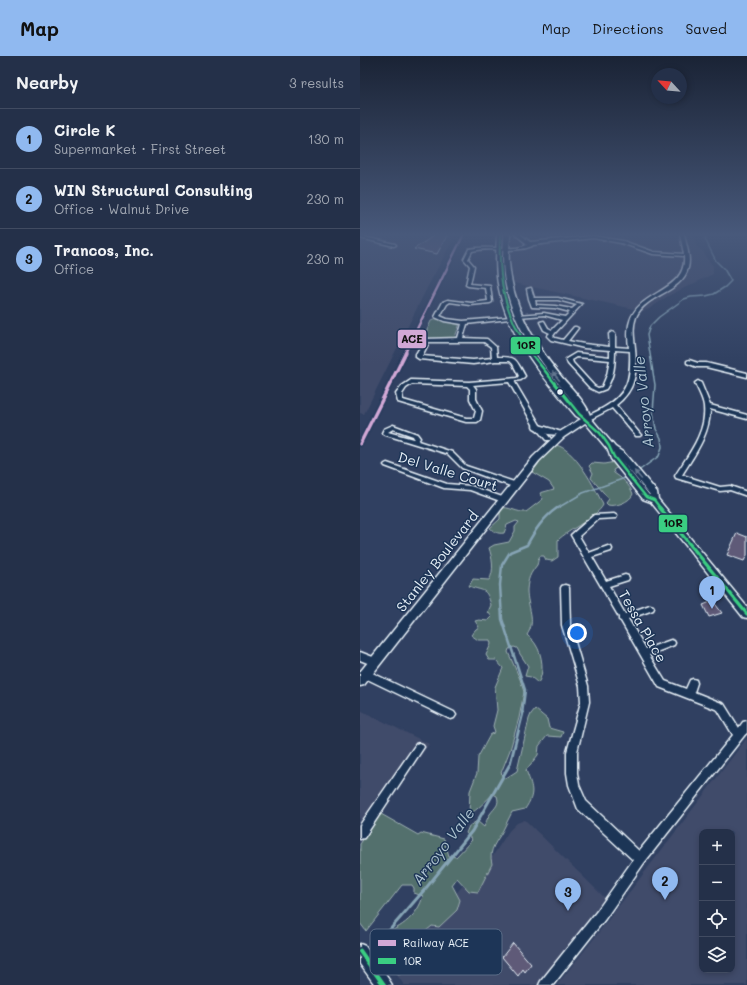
<!DOCTYPE html>
<meta charset="utf-8">
<style>
:root{--surface:#243049;--page:#303c53;--text:#f1f3f6;--muted:#a3a9b4;--line:#414b61;--accent:#90b9f0}
body{margin:0;font-family:Mali,sans-serif;background:var(--page);color:var(--text)}
.controls{position:absolute;right:12px;bottom:12px;display:grid;overflow:hidden;border-radius:8px;box-shadow:0 2px 6px #0003}
.controls button{width:36px;height:36px;display:grid;place-items:center;padding:0;border:0;border-bottom:1px solid var(--line);background:var(--surface);color:var(--text);font:20px sans-serif}
.compass{position:absolute;left:291px;top:12px;width:36px;height:36px;border-radius:50%;background:var(--surface);box-shadow:0 2px 6px #0003;rotate:296deg}
.you{position:absolute;left:217px;top:577px;width:14px;height:14px;margin:-10px;border:3px solid #fff;border-radius:50%;background:#1a73e8;box-shadow:0 0 0 6px #1a73e833}
.badge{display:grid;place-items:center;width:26px;height:26px;border-radius:50%;background:var(--accent);color:#111;font-size:13px;font-weight:700}
.pin{position:absolute;translate:-50% -33px;filter:drop-shadow(0 1px 2px #0008)}
.pin::after{content:'';position:absolute;top:21px;width:14px;height:12px;background:inherit;clip-path:polygon(0 0,100% 0,50% 100%)}
.list{margin:0;padding:0;list-style:none}
h2{display:flex;justify-content:space-between;align-items:center;height:52px;margin:0;padding:0 16px;font-size:17px}
h2 small{font-size:13px;font-weight:400;color:var(--muted)}
.list li{display:grid;grid-template-columns:26px 1fr auto;gap:12px;align-items:center;box-sizing:border-box;height:60px;padding:0 16px;border-top:1px solid var(--line)}
.list b{display:block;font-size:15px;white-space:nowrap}
.list p{margin:0;font-size:13px;white-space:nowrap;color:var(--muted)}
.list em{font-size:13px;font-style:normal;color:var(--muted)}
.icon{flex:none;width:22px;height:22px;fill:none;stroke:currentColor;stroke-width:2;stroke-linecap:round;stroke-linejoin:round}
.map{position:relative;flex:none;width:387px;height:929px;overflow:hidden}
header{display:flex;align-items:center;gap:24px;box-sizing:border-box;height:56px;padding:0 20px;background:var(--accent);color:#111}
header strong{font-size:19px}
nav{display:flex;gap:22px;margin-inline-start:auto;font-size:14px}
main{display:flex}
aside{flex:1;background:var(--surface)}
.map>svg:first-child{display:block}
.built{fill:#414b6b;fill-rule:evenodd}
.green{fill:#536f6d;stroke:#9eb0b2}
.lines{fill:none;stroke-linecap:round;stroke-linejoin:round}
.stream-far2{stroke:#86a4b5;stroke-width:1.5}
.stream-far1{stroke:#86a4b5;stroke-width:2.5}
.stream{stroke:#86a4b5;stroke-width:3}
.building{fill:#5e5a78;stroke:#e8f1f8}
.minor-casing{stroke:#e8f1f8;stroke-width:3}
.tertiary-casing{stroke:#e8f1f8;stroke-width:3}
.secondary-casing{stroke:#e8f1f8;stroke-width:3}
.minor{fill:#1d3557;fill-rule:evenodd}
.tertiary{fill:#1d3557;fill-rule:evenodd}
.secondary{fill:#1d3557;fill-rule:evenodd}
.bus-1-far3-casing{stroke:#1d3557;stroke-width:4}
.bus-1-far2-casing{stroke:#1d3557;stroke-width:5}
.bus-1-far1-casing{stroke:#1d3557;stroke-width:6}
.bus-1-casing{stroke:#1d3557;stroke-width:8}
.bus-1-far3{stroke:#3ace82;stroke-width:2}
.bus-1-far2{stroke:#3ace82;stroke-width:2.5}
.bus-1-far1{stroke:#3ace82;stroke-width:3.5}
.bus-1{stroke:#3ace82;stroke-width:4.5}
.rail-1-far1-casing{stroke:#1d3557;stroke-width:4.5}
.rail-1-casing{stroke:#1d3557;stroke-width:6}
.rail-1-far1{stroke:#d2a8d6;stroke-width:2.5}
.rail-1{stroke:#d2a8d6;stroke-width:3.5}
.oneway{fill:#64778f}
.bus-dot{fill:#e8f1f8;stroke:#1d3557;stroke-width:1.5}
.labels{text-anchor:middle;dominant-baseline:central;stroke-width:3;stroke-linejoin:round;paint-order:stroke}
.street-label{font-size:14px;fill:#e8f1f8;stroke:#1d3557}
.water-label{font-size:15px;font-style:italic;fill:#afc4d1;stroke:#1d3557}
.key{fill:#1d3557;stroke:#5a6d87;stroke-width:1}
.key-label{font-size:11px;fill:#e8f1f8}
.line-badge{stroke:#1d3557;stroke-width:1.5}
.pale-badge-label{font-size:11px;text-anchor:middle;font-weight:bold;fill:#111}
</style>
<header>
<strong>Map</strong>
<nav><a>Map</a><a>Directions</a><a>Saved</a></nav>
</header>
<main>
<aside>
<h2>Nearby<small>3 results</small></h2>
<ul class="list">
<li><span class="badge">1</span><div><b>Circle K</b><p>Supermarket · First Street</p></div><em>130 m</em></li>
<li><span class="badge">2</span><div><b>WIN Structural Consulting</b><p>Office · Walnut Drive</p></div><em>230 m</em></li>
<li><span class="badge">3</span><div><b>Trancos, Inc.</b><p>Office</p></div><em>230 m</em></li>
</ul>
</aside>
<div class="map">
<svg width="387" height="929" viewBox="0 0 387 929">
<rect width="100%" height="100%" fill="#304061"/>
<filter id="ink" filterUnits="userSpaceOnUse"><feTurbulence type="fractalNoise" baseFrequency=".025" numOctaves="2"/><feDisplacementMap in="SourceGraphic" scale="8" xChannelSelector="R" yChannelSelector="G"/><feConvolveMatrix kernelMatrix="1 2 1 2 8 2 1 2 1" color-interpolation-filters="sRGB"/></filter>
<g filter="url(#ink)">
<g class="built">
<polygon points="0,178 96,178 67,232 4,358 0,357"/>
<polygon points="151,178 334,178 336,190 344,196 345,200 353,210 353,218 308,240 289,253 283,255 154,227 151,208"/>
<polygon points="0,654 69,688 0,788"/>
<path d="M387,682V929H197L236,880ZM342,776H372V914H342Z"/>
<polygon points="165,764 245,842 177,929 44,929 32,912 112,819 123,815 149,775 157,767"/>
</g>
<g class="green">
<polygon points="76,263 100,267 95,281 92,282 66,283 64,281 71,265"/>
<path d="M195,389C214,391 236,433 243,449C237,461 208,474 198,484V501L192,505L186,504L184,500H180C178,503 178,506 177,509C170,518 168,522 167,534C167,551 177,564 167,579C170,582 174,585 176,589C182,598 185,617 178,627L171,621L165,620L168,610L160,598L157,592L154,591L149,593L148,596L160,623L164,636L159,662L150,694L141,717L146,722L157,715L169,663L171,658L175,653L187,663L189,672L203,676L201,681L187,680L179,690L178,699L166,714C172,731 176,737 165,753L152,756C149,762 146,768 143,774C137,786 128,793 132,808L118,836L109,835L97,822L92,829L100,844L97,854L79,871L72,870L66,875L46,899L44,915L39,919L32,915L24,885L23,878C42,872 58,859 63,840L54,837V832L52,829H42L6,875L0,867V788L21,758L58,779L61,777L84,783L89,800L96,801L112,784L106,777L109,770L117,765L124,771C126,767 127,762 130,758C135,751 140,749 137,740L133,738C125,745 118,754 109,758L110,735L117,717L118,701L130,679L135,676L133,670L137,654L135,631L143,612L136,604H129L126,599L131,588L130,584H118L111,579L116,573L119,571L115,565L119,564L128,565L132,561L128,556L131,549C126,531 124,536 109,530L113,523L129,524C135,515 132,501 129,492L134,489L149,486L155,475V471L159,466L156,465L147,469L144,477C138,478 134,476 130,472L140,463V452C149,450 157,457 166,456L183,443L180,437L194,433L189,426L172,416C180,408 184,394 195,389Z"/>
<path d="M255,406L260,410L253,414L254,417C262,422 270,429 273,438C270,446 255,451 248,449L246,447L249,443L231,422L233,417L229,410L232,407L244,408Z"/>
</g>
<g class="lines">
<g class="stream-far2">
<polyline points="277,416 299,400 302,391 301,382 296,373 293,356 295,329 287,279 290,270 299,261 324,243 331,241 346,240 354,238 365,231 371,225 364,213 356,205 345,183 348,178"/>
<polyline points="196,453 223,437 268,421"/>
</g>
<path class="stream-far1" d="M162,658L165,634L142,563L140,529L142,509L150,496L167,489C175,474 183,462 197,452"/>
<polyline class="stream" points="8,899 66,832 112,775 150,708 163,657"/>
</g>
<g class="building">
<polygon points="76,178 88,178 77,198 54,193"/>
<polygon points="377,477 387,481 387,499 384,505 367,499"/>
<polygon points="353,545 362,557 349,561 343,549"/>
<polygon points="153,887 171,908 165,916 163,913 158,920 142,901"/>
</g>
<g class="lines">
<g class="minor-casing">
<g id="minor">
<path d="M155,178H160L170,186L233,180L263,185L294,196L324,198L320,178H324C326,189 331,201 328,212C322,237 286,238 276,261C272,272 274,281 275,292C277,316 276,334 256,349L280,378L281,379L280,380H276L252,352L229,364H225L224,363C229,358 237,356 243,352C268,338 271,323 270,295L255,294C255,308 254,321 246,333L238,336L230,332L208,308L206,303L216,297L250,301V294L224,292L191,284L187,280L190,277L184,274L180,266L184,265L188,272L192,274L202,264L184,259L158,261L156,260L158,259L184,257L205,261L210,256L195,252L172,251L169,243L167,233L171,232L174,242H198L222,248L195,277L193,280L195,282L203,284L214,271H216L218,272L208,285L224,288L250,291L249,278L252,276L255,278V291L269,292C268,283 267,274 270,265C279,234 327,236 324,200L293,198L261,187L233,182L173,189L172,190C153,198 132,190 112,195L108,203L114,210L110,228L130,230L132,246L130,247L111,249L90,246L87,248L80,260L87,263L103,265L151,261V262L149,263L107,268L103,282L127,283L136,291L137,301C158,301 155,303 165,320L161,324L154,325L180,369L191,383L190,384H186L174,370L149,326L113,329L116,333V343L122,355L120,364L117,366H106L38,346L36,338L42,330L51,324L109,326L157,322L159,320L153,308L150,305H135L113,308L59,303L56,301V298L65,283L98,282L102,268L84,265L75,261L83,246L88,244L111,247L128,245L126,232L108,230L106,229L110,210L104,203L109,193C127,189 151,196 167,189L165,188L166,187ZM175,244H198L217,249L212,253L195,250L176,249ZM69,286H124L131,291L132,302L113,304L62,300ZM217,301L250,304L247,319L242,331L238,332L234,330L213,307L212,304ZM52,328L107,330L110,333V343L116,355L114,362H106L43,344L42,338L46,332Z"/>
<polygon points="0,180 35,188 36,189 34,190 0,182"/>
<polygon points="329,304 338,307 346,307 387,317 387,321 346,311 337,311 327,307 327,305"/>
<path d="M338,325L341,327L350,349L387,359V363L350,353C350,378 335,398 322,419L360,431L370,430L387,436V440L370,434L360,435L316,422L315,420C328,399 347,376 344,350C343,342 338,334 335,327Z"/>
<path d="M33,369L57,378L60,382L58,385L92,396L106,410L157,427L158,429L155,431H153L102,412L88,398L23,378L22,377L24,373ZM33,373L53,380L54,382L53,383L28,376Z"/>
<polygon points="27,407 87,428 111,430 145,442 146,444 143,446 110,434 84,432 25,410 24,409 25,408"/>
<polygon points="254,458 257,460 256,462 238,463 219,480 229,497 248,490 251,491 252,493 251,495 232,501 246,525 265,519 268,520 269,522 268,524 249,530 265,558 290,549 293,550 294,552 293,554 268,563 286,593 311,584 314,585 315,587 314,589 289,599 305,625 326,633 330,624 333,623 336,624 337,627 334,636 364,648 379,672 384,669 387,670 387,676 284,807 245,863 193,929 179,929 181,925 237,855 273,804 218,753 209,729 207,717 207,696 221,646 220,630 202,569 201,532 202,530 205,529 208,530 209,532 210,569 228,630 229,646 217,696 217,717 219,729 226,745 279,795 373,679 358,654 299,631 261,565 259,564 259,561 211,479 234,459"/>
<polygon points="0,596 18,603 19,606 18,609 15,610 0,604"/>
<polygon points="6,614 94,656 96,659 94,662 91,663 88,662 3,621 2,618 3,615"/>
<polygon points="59,687 62,688 64,691 62,694 4,782 0,783 0,769 56,688"/>
</g>
</g>
<g class="tertiary-casing">
<g id="tertiary">
<path d="M224,361H230L255,391L264,397L297,436L298,443L387,551V562L383,561L291,446L283,443L251,403L248,394L224,365ZM261,404L290,439H289Z"/>
<path d="M174,368C177,368 199,375 201,376C193,382 182,376 174,372L173,370Z"/>
<polygon points="387,665 387,677 384,679 380,677 378,673 383,666"/>
<polygon points="0,888 5,890 29,924 32,929 15,929 0,908"/>
</g>
</g>
<g class="secondary-casing">
<path id="secondary" d="M137,178H143C142,197 141,215 145,234C156,280 187,315 217,350C188,315 155,277 146,230C142,213 143,196 144,178H150C150,187 148,197 149,206C152,249 173,286 200,319C209,330 229,349 231,363L204,381L179,405L4,629L0,630V616L173,401L198,377L221,363L216,360C184,322 149,283 139,233C135,215 136,197 137,178Z"/>
</g>
<use href="#minor" class="minor"/>
<use href="#tertiary" class="tertiary"/>
<use href="#secondary" class="secondary"/>
<g class="bus-1-far3-casing">
<path id="bus-1-far3" d="M140,178C138,227 144,256 171,297"/>
</g>
<g class="bus-1-far2-casing">
<polyline id="bus-1-far2" points="170,296 219,358 240,377 249,390 254,401 286,441 294,444 301,453"/>
</g>
<g class="bus-1-far1-casing">
<polyline id="bus-1-far1" points="300,452 387,558"/>
</g>
<g class="bus-1-casing">
<polyline id="bus-1" points="0,895 24,929"/>
</g>
<use href="#bus-1-far3" class="bus-1-far3"/>
<use href="#bus-1-far2" class="bus-1-far2"/>
<use href="#bus-1-far1" class="bus-1-far1"/>
<use href="#bus-1" class="bus-1"/>
<g class="rail-1-far1-casing">
<polyline id="rail-1-far1" points="45,297 104,178"/>
</g>
<g class="rail-1-casing">
<polyline id="rail-1" points="0,388 46,296"/>
</g>
<use href="#rail-1-far1" class="rail-1-far1"/>
<use href="#rail-1" class="rail-1"/>
</g>
<defs><path id="oneway-solid" d="M-6-.8H1V-3.2L6.5 0L1 3.2V.8H-6Z"/></defs>
<g class="oneway">
<use href="#oneway-solid" transform="translate(196 320) rotate(-129)"/>
<use href="#oneway-solid" transform="translate(278 419) rotate(-130)"/>
</g>
</g>
<linearGradient id="sky" x2="0" y2="1"><stop stop-color="#1a2335"/><stop offset="0.58" stop-color="#48597b"/><stop offset="1" stop-color="#48597b" stop-opacity="0"/></linearGradient>
<rect width="387" height="308" fill="url(#sky)"/>
<circle class="bus-dot" cx="200" cy="336" r="3.5"/>
<g class="labels">
<g class="street-label">
<text transform="translate(88 415) rotate(17)">Del Valle Court</text>
<text transform="translate(77 505) rotate(-52)">Stanley Boulevard</text>
<text transform="translate(283 570) rotate(60)">Tessa Place</text>
</g>
<g class="water-label">
<text transform="translate(283 346) rotate(-96)">Arroyo Valle</text>
<text transform="translate(83 790) rotate(-53)">Arroyo Valle</text>
</g>
</g>
<rect x="10" y="873" width="132" height="46" rx="6" class="key"/>
<rect x="18" y="884" width="18" height="6" fill="#d2a8d6"/>
<rect x="18" y="902" width="18" height="6" fill="#3ace82"/>
<g class="key-label">
<text x="43" y="891">Railway ACE</text>
<text x="43" y="909">10R</text>
</g>
<g class="line-badge">
<rect x="37" y="273" width="30" height="20" rx="4" fill="#d2a8d6"/>
<rect x="150" y="280" width="31" height="19" rx="4" fill="#3ace82"/>
<rect x="298" y="458" width="30" height="19" rx="4" fill="#3ace82"/>
</g>
<g class="pale-badge-label">
<text x="52" y="287">ACE</text>
<text x="166" y="293">10R</text>
<text x="313" y="471">10R</text>
</g>
</svg>
<div class="controls">
<button>+</button>
<button>−</button>
<button><svg class="icon" aria-label="locate" viewBox="0 0 24 24"><circle cx="12" cy="12" r="6"/><path d="M12 2v4M12 18v4M2 12h4M18 12h4"/></svg></button>
<button><svg class="icon" aria-label="layers" viewBox="0 0 24 24"><path d="M12 4l9 5-9 5-9-5zM3 14l9 5 9-5"/></svg></button>
</div>
<svg class="compass" viewBox="-18 -18 36 36"><path d="M0-13l5 13h-10z" fill="#e53935"/><path d="M0 13l5-13h-10z" fill="#a3a9b4"/></svg>
<div class="you"></div>
<div class="pin badge" style="left:352px;top:553px">1</div>
<div class="pin badge" style="left:305px;top:844px">2</div>
<div class="pin badge" style="left:208px;top:855px">3</div>
</div>
</main>
